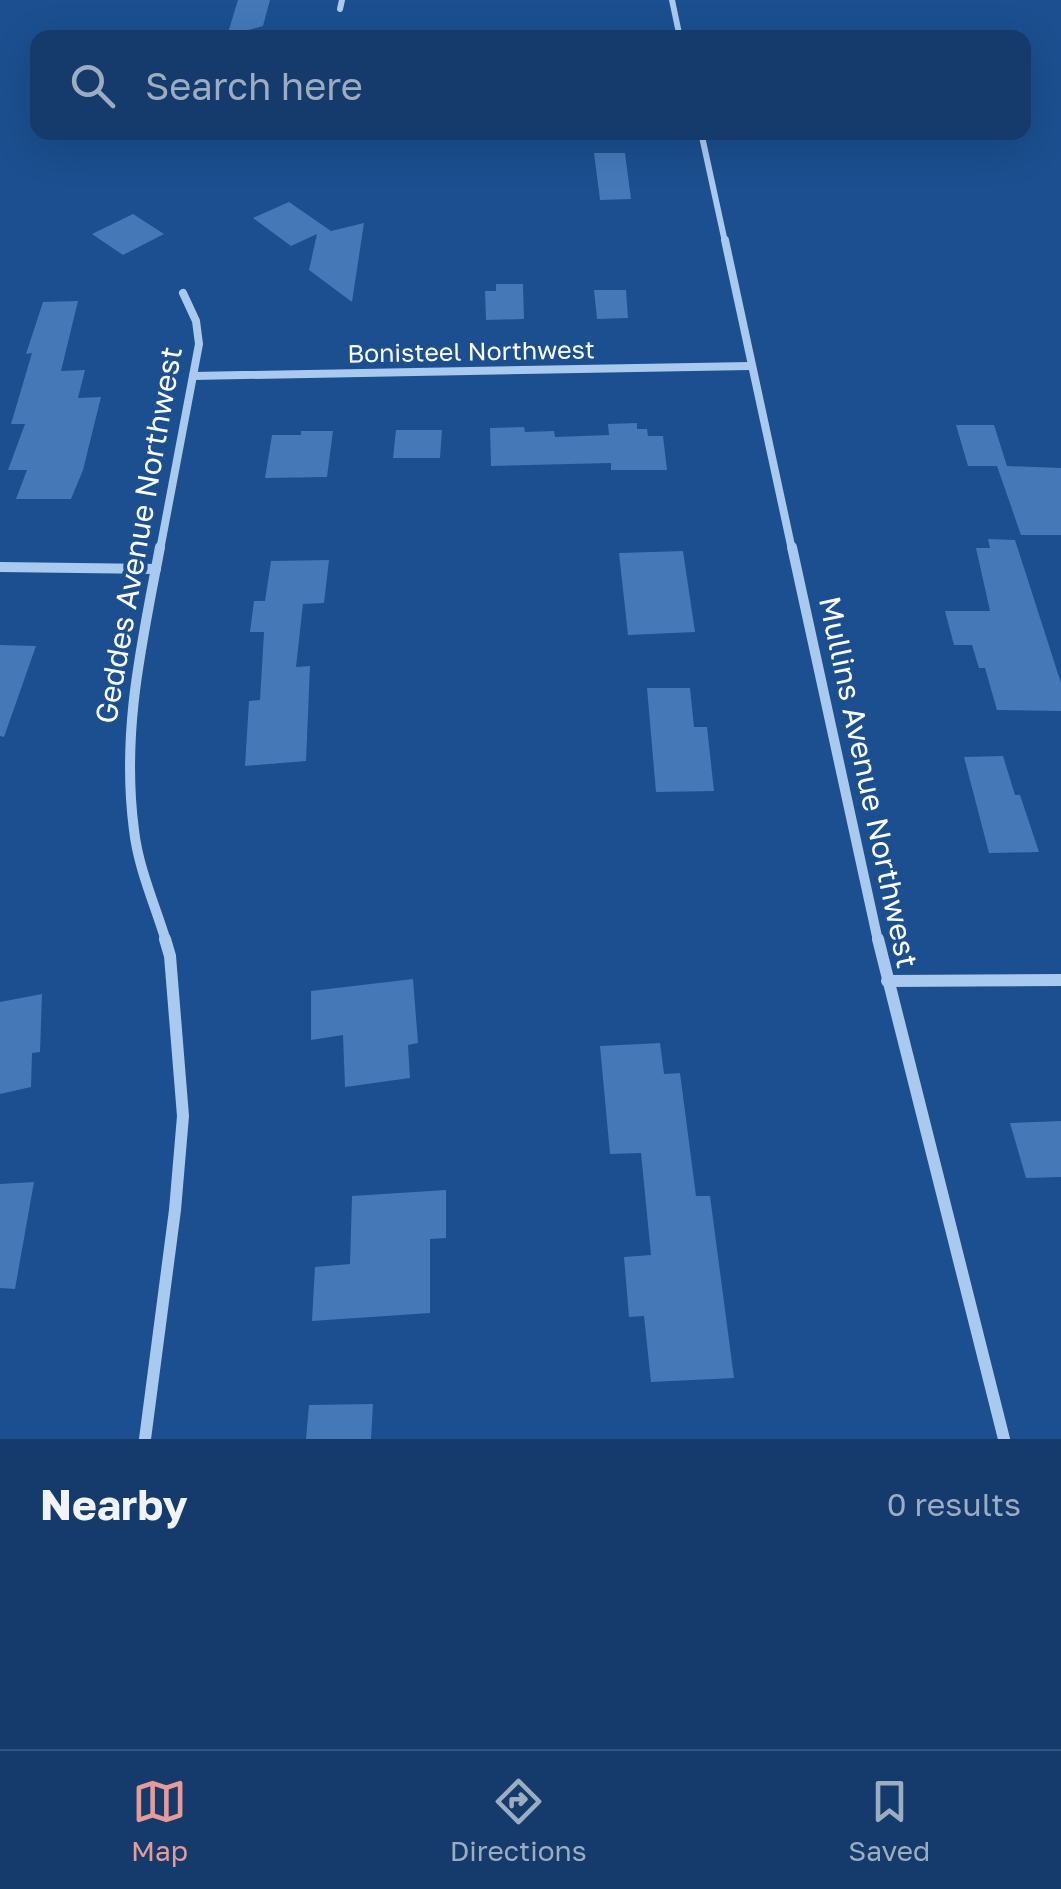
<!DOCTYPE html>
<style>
:root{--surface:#143b6b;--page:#214673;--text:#f1f3f6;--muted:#9dadc1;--line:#33557e;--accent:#e69b98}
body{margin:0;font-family:"Golos Text",sans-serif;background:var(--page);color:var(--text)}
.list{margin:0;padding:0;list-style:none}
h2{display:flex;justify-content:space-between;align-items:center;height:130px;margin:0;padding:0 40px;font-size:42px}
h2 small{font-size:32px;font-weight:400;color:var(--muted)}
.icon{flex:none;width:55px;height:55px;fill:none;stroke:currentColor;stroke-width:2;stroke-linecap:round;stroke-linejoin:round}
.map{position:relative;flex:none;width:1061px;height:1439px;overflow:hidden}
.search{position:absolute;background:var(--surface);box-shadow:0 10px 40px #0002;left:30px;right:30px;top:30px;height:110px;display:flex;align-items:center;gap:25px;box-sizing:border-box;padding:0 35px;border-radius:20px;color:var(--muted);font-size:38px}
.sheet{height:310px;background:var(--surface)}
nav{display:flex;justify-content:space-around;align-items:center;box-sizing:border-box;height:140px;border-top:2px solid var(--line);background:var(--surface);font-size:28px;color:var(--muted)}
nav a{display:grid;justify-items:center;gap:5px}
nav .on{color:var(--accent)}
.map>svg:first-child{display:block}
.building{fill:#4478b7}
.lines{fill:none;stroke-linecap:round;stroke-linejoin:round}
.minor-far3{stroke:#a9c9ee;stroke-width:6}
.minor-far2{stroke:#a9c9ee;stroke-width:8}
.minor-far1{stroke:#a9c9ee;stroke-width:10}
.minor{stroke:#a9c9ee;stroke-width:12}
.labels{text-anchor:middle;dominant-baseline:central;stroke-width:8;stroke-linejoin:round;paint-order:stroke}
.far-street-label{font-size:25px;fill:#fff;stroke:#1b4f8f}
.street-label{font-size:30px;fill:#fff;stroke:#1b4f8f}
</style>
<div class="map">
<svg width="1061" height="1439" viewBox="0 0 1061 1439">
<rect width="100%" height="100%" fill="#1b4f8f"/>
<g class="building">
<polygon points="238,0 270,0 263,26 227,36"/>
<polygon points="594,153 625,153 631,199 600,200"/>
<polygon points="289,202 331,231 364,223 352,302 309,270 317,234 291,246 253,218"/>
<polygon points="133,214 164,234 123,255 92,234"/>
<polygon points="496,284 523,284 524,319 486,320 485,291 496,291"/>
<polygon points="594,290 626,290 628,318 597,319"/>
<polygon points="78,301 61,371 85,370 78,398 101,397 83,470 71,499 16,499 27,470 8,470 25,424 11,424 32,353 26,354 43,302"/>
<polygon points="637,423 637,429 647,429 648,436 663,436 667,470 611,470 611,463 491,466 490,428 524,427 525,432 554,431 555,437 609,435 608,424"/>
<polygon points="956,425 994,425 1007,466 1061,468 1061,535 1021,535 997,466 968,466"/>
<polygon points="396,430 442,430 440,458 393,458"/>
<polygon points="301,431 333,431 327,477 265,478 272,435 301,435"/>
<polygon points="988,539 1015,540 1061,683 1061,711 997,710 985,668 979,668 972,645 954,645 945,611 990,611 976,548 990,548"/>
<polygon points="683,551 695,632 628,635 619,553"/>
<polygon points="329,560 324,603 303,604 296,667 310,666 306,761 245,766 249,701 260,700 264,632 250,632 254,601 265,601 271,561"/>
<polygon points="0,645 36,646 4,737 0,736"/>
<polygon points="647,688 690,688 694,727 707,727 714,791 656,792"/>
<polygon points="1003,756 1015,795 1020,795 1039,852 989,853 964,757"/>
<polygon points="413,979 418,1043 408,1045 410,1078 345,1087 343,1035 311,1040 311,991"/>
<polygon points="42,994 40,1052 32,1053 31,1087 0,1094 0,1002"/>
<polygon points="660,1043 664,1074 680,1073 696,1196 710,1196 734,1378 651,1382 644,1316 629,1317 624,1257 651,1255 641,1153 610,1154 600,1046"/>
<polygon points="1061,1121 1061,1177 1026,1178 1010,1123"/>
<polygon points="34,1182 15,1289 0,1288 0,1184"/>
<polygon points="446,1190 446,1238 430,1239 430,1313 312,1321 315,1267 350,1264 352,1196"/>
<polygon points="373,1404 371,1439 306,1439 309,1405"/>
</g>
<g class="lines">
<g class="minor-far3">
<polyline points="672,0 680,38"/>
<polyline points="340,9 342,0"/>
<polyline points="701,132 725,242"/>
</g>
<g class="minor-far2">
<polyline points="725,240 792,550"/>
<polyline points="193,376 750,366"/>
<polyline points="160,550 199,344 196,321 183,293"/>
</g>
<g class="minor-far1">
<path d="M160,547C142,643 121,731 134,830C138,867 155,905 166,941"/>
<polyline points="792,547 878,941"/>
<polyline points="0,567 156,569"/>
</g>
<g class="minor">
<polyline points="878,939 1004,1439"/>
<polyline points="887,981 1061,980"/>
<polyline points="145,1439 175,1210 183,1116 170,956 165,939"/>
</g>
</g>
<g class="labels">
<g class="far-street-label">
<text transform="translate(471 351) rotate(-1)">Bonisteel Northwest</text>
</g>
<g class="street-label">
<text transform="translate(138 535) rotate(-80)">Geddes Avenue Northwest</text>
<text transform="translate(869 782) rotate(78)">Mullins Avenue Northwest</text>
</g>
</g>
</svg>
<div class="search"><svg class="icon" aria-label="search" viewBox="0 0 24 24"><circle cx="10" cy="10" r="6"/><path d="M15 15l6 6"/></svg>Search here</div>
</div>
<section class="sheet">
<h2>Nearby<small>0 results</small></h2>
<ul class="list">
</ul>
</section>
<nav>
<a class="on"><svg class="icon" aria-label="map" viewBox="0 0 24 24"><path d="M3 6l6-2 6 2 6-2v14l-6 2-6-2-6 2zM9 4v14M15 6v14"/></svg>Map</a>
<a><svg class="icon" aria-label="directions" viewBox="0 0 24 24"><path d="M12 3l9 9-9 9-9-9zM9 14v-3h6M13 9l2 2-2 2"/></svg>Directions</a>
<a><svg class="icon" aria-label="saved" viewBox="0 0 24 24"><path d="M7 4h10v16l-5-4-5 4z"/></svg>Saved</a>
</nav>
